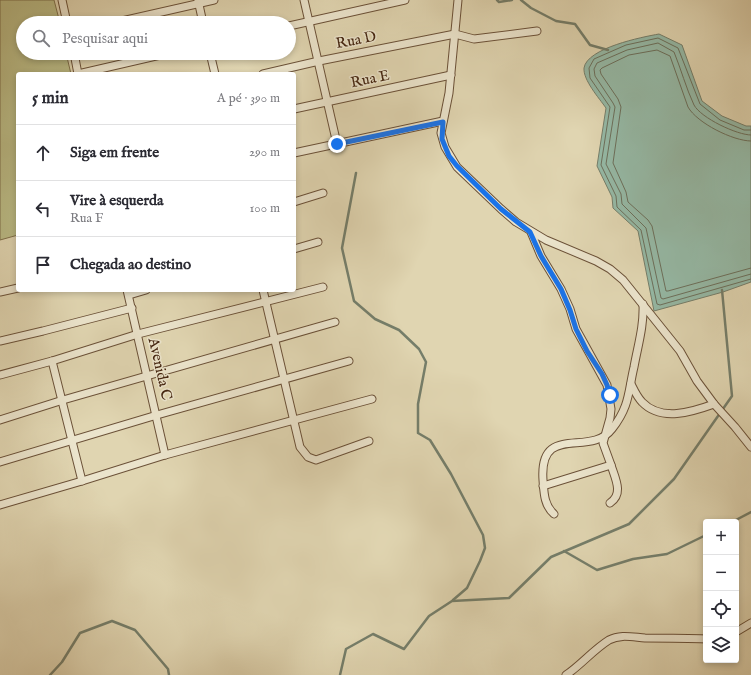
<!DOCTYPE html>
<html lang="pt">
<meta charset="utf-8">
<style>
:root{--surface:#fff;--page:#f2f2f3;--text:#2b2b33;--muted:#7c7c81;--line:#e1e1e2}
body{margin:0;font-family:"IM FELL English",serif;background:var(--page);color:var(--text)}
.controls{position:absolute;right:12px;bottom:12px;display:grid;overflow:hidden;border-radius:4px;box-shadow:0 2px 6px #0003}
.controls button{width:36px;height:36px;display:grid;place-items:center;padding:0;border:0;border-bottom:1px solid var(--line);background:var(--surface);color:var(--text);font:20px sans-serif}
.stop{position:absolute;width:12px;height:12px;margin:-9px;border:3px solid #1a73e8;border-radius:50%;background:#fff}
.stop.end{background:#1a73e8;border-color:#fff;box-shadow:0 1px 4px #0008}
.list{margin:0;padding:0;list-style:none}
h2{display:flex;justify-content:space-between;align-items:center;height:52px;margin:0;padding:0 16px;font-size:17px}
h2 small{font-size:13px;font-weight:400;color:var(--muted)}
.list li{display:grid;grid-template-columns:26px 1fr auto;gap:12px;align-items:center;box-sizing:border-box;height:56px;padding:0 16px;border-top:1px solid var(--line)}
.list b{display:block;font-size:15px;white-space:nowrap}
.list p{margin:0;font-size:13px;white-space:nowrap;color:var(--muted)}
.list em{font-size:13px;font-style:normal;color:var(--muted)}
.icon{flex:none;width:22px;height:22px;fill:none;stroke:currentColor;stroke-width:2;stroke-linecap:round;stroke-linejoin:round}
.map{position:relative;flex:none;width:751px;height:675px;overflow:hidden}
.search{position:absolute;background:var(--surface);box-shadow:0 2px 6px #0003;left:16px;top:16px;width:280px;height:44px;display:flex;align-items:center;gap:10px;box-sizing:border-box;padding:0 14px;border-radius:22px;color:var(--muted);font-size:15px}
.panel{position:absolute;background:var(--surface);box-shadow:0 2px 6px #0003;left:16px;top:72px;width:280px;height:220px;border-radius:4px}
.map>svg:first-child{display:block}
.green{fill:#babb86;stroke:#7f704b}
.water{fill:#95b9a6;stroke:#757e6a}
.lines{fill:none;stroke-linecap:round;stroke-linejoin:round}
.shore{stroke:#6c6f5b;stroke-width:1}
.stream{stroke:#757e6a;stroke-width:2.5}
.street-casing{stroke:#6b5138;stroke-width:9}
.street{stroke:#ebe4cc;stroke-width:7}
.route{stroke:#1a73e8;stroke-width:5}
.labels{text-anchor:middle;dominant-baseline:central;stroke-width:3;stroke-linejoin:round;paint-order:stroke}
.street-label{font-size:15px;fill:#442510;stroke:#ebe4cc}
</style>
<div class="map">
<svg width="751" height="675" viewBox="0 0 751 675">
<rect width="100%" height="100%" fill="#e0d5b1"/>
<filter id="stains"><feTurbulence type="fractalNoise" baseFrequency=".005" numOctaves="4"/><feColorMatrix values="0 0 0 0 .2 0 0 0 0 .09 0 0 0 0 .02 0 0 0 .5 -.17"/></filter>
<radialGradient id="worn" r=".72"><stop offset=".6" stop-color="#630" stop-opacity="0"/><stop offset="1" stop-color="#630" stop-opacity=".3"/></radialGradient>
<polygon class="green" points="0,0 54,0 60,23 23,23 23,53 66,53 71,74 18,74 18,235 0,240"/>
<path class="water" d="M659,34L682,45L702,101L722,116L746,126H751V282L723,292L654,311L638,231L613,208L612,197L597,166L606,108C599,98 583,80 584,68C587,48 642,37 659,34Z"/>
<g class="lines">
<g class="shore">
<polyline points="751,130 744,130 720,120 700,104 678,48 658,38 626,45 594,59 589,68 590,78 610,107 601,165 616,196 617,207 641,230 657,304 660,305 751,279"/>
<path d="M751,135C737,135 701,118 694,105C686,88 681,69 674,52L658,43L627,50L597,63L594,69L595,76L613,103L615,107L606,164L621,194L622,204L646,228L661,298L663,299L751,274"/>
<path d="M751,141C733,141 697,123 688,107L670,56L657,50L629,55L602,68L600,70L601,74L618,99L621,107L613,163L626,192L628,202L648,220L652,226L666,291H668L751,268"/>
</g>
<g class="stream">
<polyline points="497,0 499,2 512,0"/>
<polyline points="521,0 531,8 556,21 575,24 590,45 608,50"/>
<polyline points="356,173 342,248 354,301 375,319 399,330 419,349 426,362 418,404 418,433 430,440 451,474 483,535 485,548 480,561 467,588 453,600"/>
<polyline points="732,522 751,512"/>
<polyline points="564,551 597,570 633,559 667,554 706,535"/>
<polyline points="50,675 62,662 80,633 112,621 135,630 168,669 169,675"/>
<polyline points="340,675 346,649 373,634 404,649 429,616 452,601 509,598 551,557 629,524 674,479 732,396 722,290"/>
</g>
<g class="street-casing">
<g id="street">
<polyline points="62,0 67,23"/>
<polyline points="198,0 203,23"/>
<polyline points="304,0 337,144"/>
<polyline points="458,0 449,93 441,133 445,147 457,167 501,209 516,222 546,240 596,261 610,269 623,280 680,351 697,381 714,404 735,427 751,447"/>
<polyline points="113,23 214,0"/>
<polyline points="289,26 405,0"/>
<polyline points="74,53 78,74"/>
<polyline points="210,53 215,74"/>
<polyline points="78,74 169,53"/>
<polyline points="263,74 319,61 455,34 474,39 537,31"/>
<polyline points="294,109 451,75"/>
<polyline points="294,153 443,121"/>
<polyline points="294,202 323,193"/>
<polyline points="531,232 541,256 561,289 570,309 576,329 607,385 611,409 610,418 603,443 611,465 543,486"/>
<polyline points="294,249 318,242"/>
<polyline points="127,290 165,455"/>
<polyline points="263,290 300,447 308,457 316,460 369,441"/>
<polyline points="0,292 18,288"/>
<polyline points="129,295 146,290"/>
<polyline points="0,341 43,331 132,308"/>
<polyline points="52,361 82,481"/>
<polyline points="0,375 52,361 138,334 323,287"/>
<path d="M631,384C634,390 637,397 642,402C661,422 692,412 714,404"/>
<polyline points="0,420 63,400 335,322"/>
<polyline points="0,462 157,415 349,361"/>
<path d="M610,503C624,494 615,478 611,465"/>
<polyline points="0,505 82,481 165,455 372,399"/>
<path d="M554,514C544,505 544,493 543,480C539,422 590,458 612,429C630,406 628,392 634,367C638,345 644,326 643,304"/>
<polyline points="736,632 751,623"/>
<path d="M566,675C581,665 593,650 609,640C620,634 632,637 645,638C665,638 686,638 706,639"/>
</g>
</g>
<use href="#street" class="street"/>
</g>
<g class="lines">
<polyline class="route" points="337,144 443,122 442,139 449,156 457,166 501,209 530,232 541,256 561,289 570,310 576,329 587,351 602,374 607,385 610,395"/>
</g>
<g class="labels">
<g class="street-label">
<text transform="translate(356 40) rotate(-11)">Rua D</text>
<text transform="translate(370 79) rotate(-12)">Rua E</text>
<text transform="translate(160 369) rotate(77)">Avenida C</text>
</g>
</g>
<rect width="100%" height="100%" filter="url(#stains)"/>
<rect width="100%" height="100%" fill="url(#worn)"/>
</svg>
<div class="controls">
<button>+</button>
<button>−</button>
<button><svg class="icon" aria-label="locate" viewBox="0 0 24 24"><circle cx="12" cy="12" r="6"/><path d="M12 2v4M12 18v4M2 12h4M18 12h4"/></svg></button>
<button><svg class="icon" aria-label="layers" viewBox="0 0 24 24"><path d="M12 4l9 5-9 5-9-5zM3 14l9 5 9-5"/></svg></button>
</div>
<div class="stop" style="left:610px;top:395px"></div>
<div class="stop end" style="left:337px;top:144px"></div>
<div class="search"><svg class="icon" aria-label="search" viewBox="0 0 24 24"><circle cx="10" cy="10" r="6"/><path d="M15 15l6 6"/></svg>Pesquisar aqui</div>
<section class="panel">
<h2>5 min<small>A pé · 390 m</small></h2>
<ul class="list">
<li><svg class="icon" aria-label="ahead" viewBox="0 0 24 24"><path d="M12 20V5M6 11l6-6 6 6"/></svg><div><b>Siga em frente</b></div><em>290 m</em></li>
<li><svg class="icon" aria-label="left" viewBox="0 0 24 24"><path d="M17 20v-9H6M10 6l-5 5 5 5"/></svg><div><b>Vire à esquerda</b><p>Rua F</p></div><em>100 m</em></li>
<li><svg class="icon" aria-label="arrive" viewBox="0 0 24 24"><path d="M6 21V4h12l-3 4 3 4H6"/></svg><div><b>Chegada ao destino</b></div></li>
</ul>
</section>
</div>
